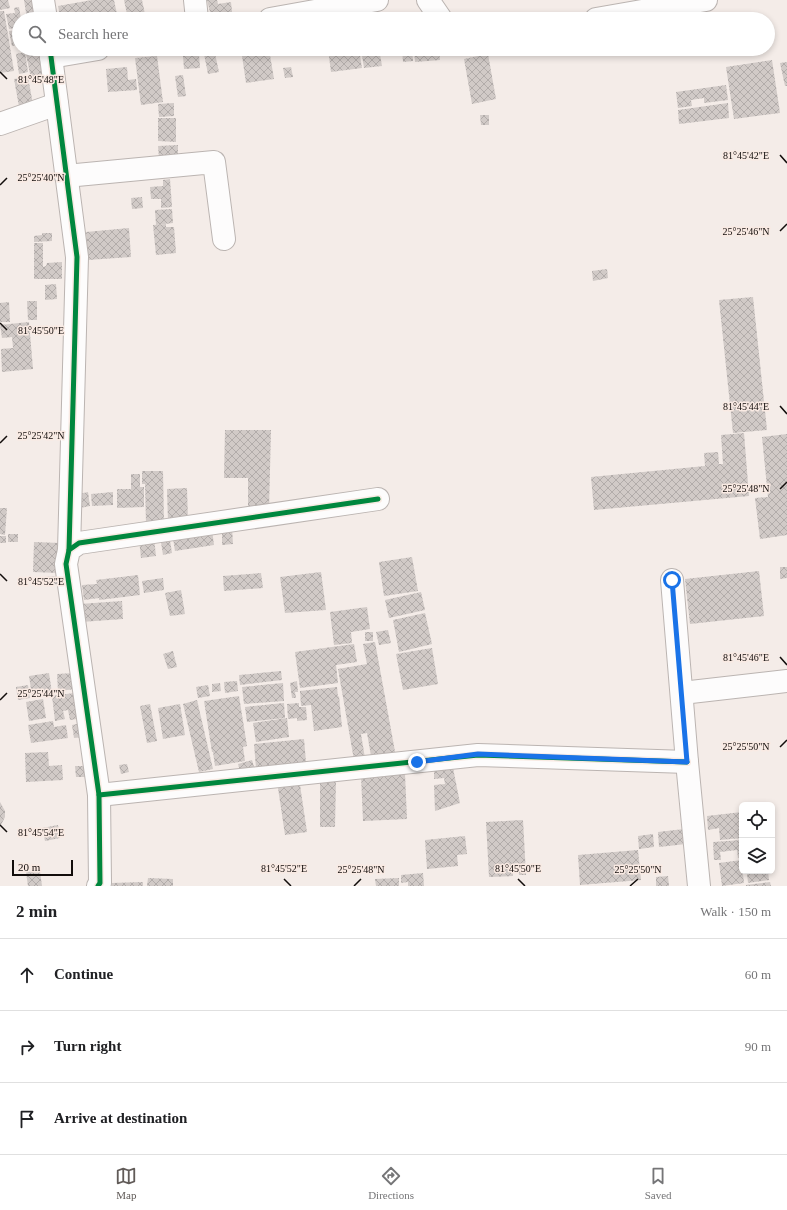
<!DOCTYPE html>
<meta charset="utf-8">
<style>
:root{--surface:#fff;--page:#f2f2f2;--text:#202124;--muted:#757577;--line:#e0e0e0;--accent:#615b58}
body{margin:0;font-family:"Times New Roman",serif;background:var(--page);color:var(--text)}
.controls{position:absolute;right:12px;bottom:12px;display:grid;overflow:hidden;border-radius:6px;box-shadow:0 2px 6px #0003}
.controls button{width:36px;height:36px;display:grid;place-items:center;padding:0;border:0;border-bottom:1px solid var(--line);background:var(--surface);color:var(--text);font:20px sans-serif}
.scale{position:absolute;left:12px;bottom:10px;width:61px;box-sizing:border-box;padding-left:4px;border:2px solid #120d0b;border-top:0;font-size:11px;line-height:14px;white-space:nowrap;color:#120d0b;-webkit-text-stroke:3px #f9eae3;paint-order:stroke}
.stop{position:absolute;width:12px;height:12px;margin:-9px;border:3px solid #1a73e8;border-radius:50%;background:#fff}
.stop.end{background:#1a73e8;border-color:#fff;box-shadow:0 1px 4px #0008}
.list{margin:0;padding:0;list-style:none}
h2{display:flex;justify-content:space-between;align-items:center;height:52px;margin:0;padding:0 16px;font-size:17px}
h2 small{font-size:13px;font-weight:400;color:var(--muted)}
.list li{display:grid;grid-template-columns:26px 1fr auto;gap:12px;align-items:center;box-sizing:border-box;height:72px;padding:0 16px;border-top:1px solid var(--line)}
.list b{display:block;font-size:15px;white-space:nowrap}
.list em{font-size:13px;font-style:normal;color:var(--muted)}
.icon{flex:none;width:22px;height:22px;fill:none;stroke:currentColor;stroke-width:2;stroke-linecap:round;stroke-linejoin:round}
.map{position:relative;flex:none;width:787px;height:886px;overflow:hidden}
.search{position:absolute;background:var(--surface);box-shadow:0 2px 6px #0003;left:12px;right:12px;top:12px;height:44px;display:flex;align-items:center;gap:10px;box-sizing:border-box;padding:0 14px;border-radius:22px;color:var(--muted);font-size:15px}
.sheet{height:268px;background:var(--surface)}
nav{display:flex;justify-content:space-around;align-items:center;box-sizing:border-box;height:56px;border-top:1px solid var(--line);background:var(--surface);font-size:11px;color:var(--muted)}
nav a{display:grid;justify-items:center;gap:2px}
nav .on{color:var(--accent)}
.map>svg:first-child{display:block}
.building{fill:url(#building-cross-hatch)}
.lines{fill:none;stroke-linecap:round;stroke-linejoin:round}
.minor-casing{stroke:#bbb4b1;stroke-width:24}
.minor{stroke:#fdfcfc;stroke-width:22}
.cycleway-casing{stroke:#f9eae3;stroke-width:8}
.cycleway{stroke:#00873e;stroke-width:5}
.route{stroke:#1a73e8;stroke-width:5}
.ticks{fill:none;stroke:#120d0b;stroke-width:1.5}
.ticks-label{font-size:10px;text-anchor:middle;fill:#120d0b;stroke:#f9eae3;stroke-width:3;stroke-linejoin:round;paint-order:stroke}
</style>
<div class="map">
<svg width="787" height="886" viewBox="0 0 787 886">
<defs>
<pattern id="building-cross-hatch" width="8" height="8" patternUnits="userSpaceOnUse"><rect width="8" height="8" fill="#d1cac7"/><path d="M0 0l8 8M0 8l8-8" fill="none" stroke="#b2acaa"/></pattern>
</defs>
<rect width="100%" height="100%" fill="#f4ece8"/>
<g class="building">
<polygon points="0,0 8,0 10,8 0,10"/>
<polygon points="24,0 42,0 44,19 27,19"/>
<polygon points="92,0 114,0 118,19 68,19 67,14 60,16 58,6"/>
<polygon points="124,0 142,0 146,19 128,19"/>
<polygon points="207,0 217,0 218,4 231,2 232,12 211,16"/>
<polygon points="19,7 21,19 19,19 19,27 9,29 6,14 15,13 14,8"/>
<polygon points="0,11 4,11 14,71 0,73"/>
<polygon points="431,12 432,19 397,19 396,17"/>
<polygon points="19,30 19,45 12,46 9,31"/>
<polygon points="25,49 47,49 47,76 31,79"/>
<polygon points="203,49 214,49 219,72 208,74"/>
<polygon points="241,49 269,49 274,79 246,83"/>
<polygon points="328,49 359,49 362,68 331,72"/>
<polygon points="361,49 379,49 382,66 364,68"/>
<polygon points="402,49 412,49 413,61 403,62"/>
<polygon points="414,49 439,49 440,60 415,62"/>
<polygon points="25,52 28,72 19,74 16,54"/>
<polygon points="199,54 200,68 184,69 183,56"/>
<polygon points="488,54 496,99 472,104 464,59"/>
<polygon points="157,56 163,102 141,105 135,58"/>
<polygon points="772,60 780,113 734,119 726,67"/>
<polygon points="787,62 787,86 785,86 780,63"/>
<polygon points="127,67 128,80 136,79 137,90 108,92 106,69"/>
<polygon points="291,67 293,77 285,78 283,68"/>
<polygon points="183,75 186,96 178,97 175,76"/>
<polygon points="28,77 34,110 20,112 14,79"/>
<polygon points="726,85 728,100 704,103 704,98 691,100 692,106 678,108 676,92"/>
<polygon points="174,103 174,116 159,117 158,104"/>
<polygon points="728,103 729,118 679,124 678,110"/>
<polygon points="480,115 489,115 489,125 481,125"/>
<polygon points="158,118 176,118 176,142 158,141"/>
<polygon points="178,145 178,157 159,158 158,146"/>
<polygon points="170,179 172,207 161,208 161,199 151,199 150,187 163,186 163,180"/>
<polygon points="142,197 143,208 132,209 131,198"/>
<polygon points="172,209 173,223 156,225 155,210"/>
<polygon points="166,224 166,227 174,227 176,253 156,255 153,225"/>
<polygon points="129,228 131,257 88,260 86,232"/>
<polygon points="42,233 52,233 52,241 34,242 34,236 42,235"/>
<polygon points="34,243 43,243 43,267 46,266 47,263 62,262 62,279 34,279"/>
<polygon points="607,269 608,278 593,281 592,271"/>
<polygon points="56,284 57,299 45,300 45,285"/>
<polygon points="753,297 767,430 733,433 719,300"/>
<polygon points="27,301 37,301 37,320 28,320"/>
<polygon points="9,302 10,322 0,322 0,303"/>
<polygon points="29,322 33,369 2,372 1,349 13,348 12,337 2,338 0,325"/>
<polygon points="225,430 271,430 269,510 248,510 248,478 224,478"/>
<polygon points="744,433 749,496 594,510 591,477 705,466 704,453 718,452 719,464 723,464 721,435"/>
<polygon points="787,434 787,535 760,539 755,498 768,497 762,437"/>
<polygon points="142,471 163,471 164,523 146,523 145,484 142,484"/>
<polygon points="131,474 140,474 140,487 144,487 144,507 117,508 117,489 131,489"/>
<polygon points="187,488 188,521 168,522 167,489"/>
<polygon points="88,492 90,506 80,508 79,494"/>
<polygon points="113,492 113,505 92,506 91,494"/>
<polygon points="0,508 7,508 5,535 0,534"/>
<polygon points="222,528 232,528 233,544 222,545"/>
<polygon points="212,530 214,545 175,551 172,532"/>
<rect x="8" y="534" width="10" height="8"/>
<polygon points="169,534 172,553 163,555 160,536"/>
<rect x="0" y="536" width="6" height="7"/>
<polygon points="154,538 156,556 141,558 139,539"/>
<polygon points="34,542 60,543 59,573 33,572"/>
<polygon points="412,557 418,591 384,596 379,562"/>
<polygon points="780,567 787,567 787,578 780,579"/>
<polygon points="759,571 764,616 690,624 685,579"/>
<polygon points="321,572 326,610 285,613 280,577"/>
<polygon points="261,573 263,588 224,591 223,576"/>
<polygon points="138,575 140,595 99,600 99,598 84,600 82,585 97,584 96,580"/>
<polygon points="57,576 57,584 46,585 46,577"/>
<polygon points="163,578 164,590 144,593 142,581"/>
<polygon points="181,590 185,614 170,616 165,593"/>
<polygon points="421,592 425,610 389,618 385,600"/>
<polygon points="122,601 123,619 81,622 80,604"/>
<polygon points="367,607 370,629 351,632 352,643 334,645 330,612"/>
<polygon points="425,613 432,644 399,652 393,620"/>
<polygon points="388,630 391,643 379,645 376,632"/>
<rect x="365" y="632" width="8" height="9"/>
<polygon points="375,642 396,757 372,762 367,733 361,734 365,758 354,760 338,669 367,664 363,644"/>
<polygon points="354,644 357,662 336,665 338,683 300,688 295,652"/>
<polygon points="432,648 438,684 403,690 396,654"/>
<polygon points="173,651 177,667 168,669 163,654"/>
<polygon points="281,671 282,680 240,685 239,675"/>
<polygon points="49,673 52,693 32,696 29,676"/>
<polygon points="74,673 76,689 58,691 57,674"/>
<polygon points="237,681 238,691 225,693 224,682"/>
<polygon points="297,681 298,692 295,692 296,698 292,698 290,683"/>
<polygon points="220,683 221,691 212,692 212,684"/>
<polygon points="283,683 284,701 244,704 242,687"/>
<polygon points="28,685 30,698 18,700 16,687"/>
<polygon points="208,685 210,696 198,698 196,687"/>
<polygon points="337,687 338,697 339,696 342,727 314,731 311,705 301,706 300,691"/>
<polygon points="74,693 77,719 70,720 68,710 63,711 65,719 55,721 52,696"/>
<polygon points="239,696 247,746 243,747 245,761 215,766 213,752 212,752 204,701"/>
<polygon points="43,699 46,718 29,721 26,702"/>
<polygon points="197,700 213,769 199,772 183,704"/>
<polygon points="284,703 285,718 247,722 245,707"/>
<polygon points="299,703 299,707 306,707 307,720 297,721 297,718 288,719 287,704"/>
<polygon points="150,704 157,741 147,743 140,706"/>
<polygon points="180,704 185,735 163,739 158,708"/>
<polygon points="287,718 289,737 256,742 253,723"/>
<polygon points="53,721 54,727 66,725 68,738 31,743 28,725"/>
<polygon points="82,723 84,737 74,738 72,725"/>
<polygon points="304,739 306,762 256,768 254,744"/>
<polygon points="48,752 49,766 62,765 63,780 26,782 25,753"/>
<polygon points="252,760 255,770 241,774 238,764"/>
<polygon points="452,763 460,803 435,811 434,785 445,784 444,778 434,779 434,766"/>
<polygon points="127,764 129,772 121,774 119,765"/>
<polygon points="75,766 89,766 89,777 76,777"/>
<polygon points="405,774 407,819 363,821 361,776"/>
<polygon points="320,779 336,779 335,827 320,827"/>
<polygon points="300,785 307,832 285,835 278,788"/>
<polygon points="0,802 5,811 5,817 0,827"/>
<polygon points="742,812 742,838 720,840 719,828 708,830 707,816"/>
<polygon points="523,820 526,875 519,875 518,863 513,864 513,876 489,877 486,822"/>
<polygon points="58,825 60,838 45,841 42,828"/>
<polygon points="684,829 686,844 659,847 658,832"/>
<polygon points="653,834 654,847 639,849 638,836"/>
<polygon points="465,836 467,854 457,855 458,866 427,869 425,840"/>
<polygon points="742,840 742,858 738,858 737,850 720,852 721,860 714,860 713,842"/>
<polygon points="638,850 641,880 580,885 578,855"/>
<polygon points="742,860 742,871 768,871 769,880 748,883 747,873 743,874 744,883 722,886 719,863"/>
<polygon points="40,871 42,886 28,886 26,872"/>
<polygon points="423,873 424,886 408,886 408,882 401,883 401,875"/>
<polygon points="668,876 669,886 656,886 656,877"/>
<polygon points="148,878 173,879 173,886 147,886"/>
<polygon points="399,878 399,886 376,886 375,879"/>
<polygon points="143,882 143,886 112,886 112,883"/>
<polygon points="770,882 771,886 746,886 746,885"/>
</g>
<g class="lines">
<g class="minor-casing">
<g id="minor">
<polyline points="43,0 46,19"/>
<polyline points="195,0 197,19"/>
<polyline points="428,0 441,19"/>
<polyline points="270,19 377,0"/>
<polyline points="596,19 706,0"/>
<polyline points="50,49 77,257 69,550"/>
<polyline points="51,57 98,49"/>
<polyline points="0,124 57,104"/>
<polyline points="66,176 214,162 224,239"/>
<polyline points="672,580 687,762 699,886"/>
<polyline points="682,693 787,681"/>
<polyline points="99,795 478,755 687,762"/>
<polyline points="98,886 100,883 99,795 66,564 69,550 79,543 378,499"/>
</g>
</g>
<use href="#minor" class="minor"/>
<g class="cycleway-casing">
<g id="cycleway">
<polyline points="50,49 77,257 69,550"/>
<polyline points="99,795 478,755 687,762"/>
<polyline points="98,886 100,883 99,795 66,564 69,550 79,543 378,499"/>
</g>
</g>
<use href="#cycleway" class="cycleway"/>
</g>
<g class="lines">
<polyline class="route" points="417,762 478,754 687,762 672,580"/>
</g>
<path class="ticks" d="M0,72L7,79M780,155L787,163M0,185L7,178M780,231L787,224M0,323L7,330M780,406L787,414M0,443L7,436M780,489L787,482M0,574L7,581M780,657L787,665M0,700L7,693M780,747L787,740M0,825L7,832M284,879L291,886M518,879L525,886M354,886L361,879M630,886L638,879"/>
<g class="ticks-label">
<text x="41" y="83">81°45'48"E</text>
<text x="746" y="159">81°45'42"E</text>
<text x="41" y="181">25°25'40"N</text>
<text x="746" y="235">25°25'46"N</text>
<text x="41" y="334">81°45'50"E</text>
<text x="746" y="410">81°45'44"E</text>
<text x="41" y="439">25°25'42"N</text>
<text x="746" y="492">25°25'48"N</text>
<text x="41" y="585">81°45'52"E</text>
<text x="746" y="661">81°45'46"E</text>
<text x="41" y="697">25°25'44"N</text>
<text x="746" y="750">25°25'50"N</text>
<text x="41" y="836">81°45'54"E</text>
<text x="284" y="872">81°45'52"E</text>
<text x="518" y="872">81°45'50"E</text>
<text x="361" y="873">25°25'48"N</text>
<text x="638" y="873">25°25'50"N</text>
</g>
</svg>
<div class="controls">
<button><svg class="icon" aria-label="locate" viewBox="0 0 24 24"><circle cx="12" cy="12" r="6"/><path d="M12 2v4M12 18v4M2 12h4M18 12h4"/></svg></button>
<button><svg class="icon" aria-label="layers" viewBox="0 0 24 24"><path d="M12 4l9 5-9 5-9-5zM3 14l9 5 9-5"/></svg></button>
</div>
<div class="scale">20 m</div>
<div class="stop" style="left:672px;top:580px"></div>
<div class="stop end" style="left:417px;top:762px"></div>
<div class="search"><svg class="icon" aria-label="search" viewBox="0 0 24 24"><circle cx="10" cy="10" r="6"/><path d="M15 15l6 6"/></svg>Search here</div>
</div>
<section class="sheet">
<h2>2 min<small>Walk · 150 m</small></h2>
<ul class="list">
<li><svg class="icon" aria-label="ahead" viewBox="0 0 24 24"><path d="M12 20V5M6 11l6-6 6 6"/></svg><div><b>Continue</b></div><em>60 m</em></li>
<li><svg class="icon" aria-label="right" viewBox="0 0 24 24"><path d="M7 20v-9h11M14 6l5 5-5 5"/></svg><div><b>Turn right</b></div><em>90 m</em></li>
<li><svg class="icon" aria-label="arrive" viewBox="0 0 24 24"><path d="M6 21V4h12l-3 4 3 4H6"/></svg><div><b>Arrive at destination</b></div></li>
</ul>
</section>
<nav>
<a class="on"><svg class="icon" aria-label="map" viewBox="0 0 24 24"><path d="M3 6l6-2 6 2 6-2v14l-6 2-6-2-6 2zM9 4v14M15 6v14"/></svg>Map</a>
<a><svg class="icon" aria-label="directions" viewBox="0 0 24 24"><path d="M12 3l9 9-9 9-9-9zM9 14v-3h6M13 9l2 2-2 2"/></svg>Directions</a>
<a><svg class="icon" aria-label="saved" viewBox="0 0 24 24"><path d="M7 4h10v16l-5-4-5 4z"/></svg>Saved</a>
</nav>
